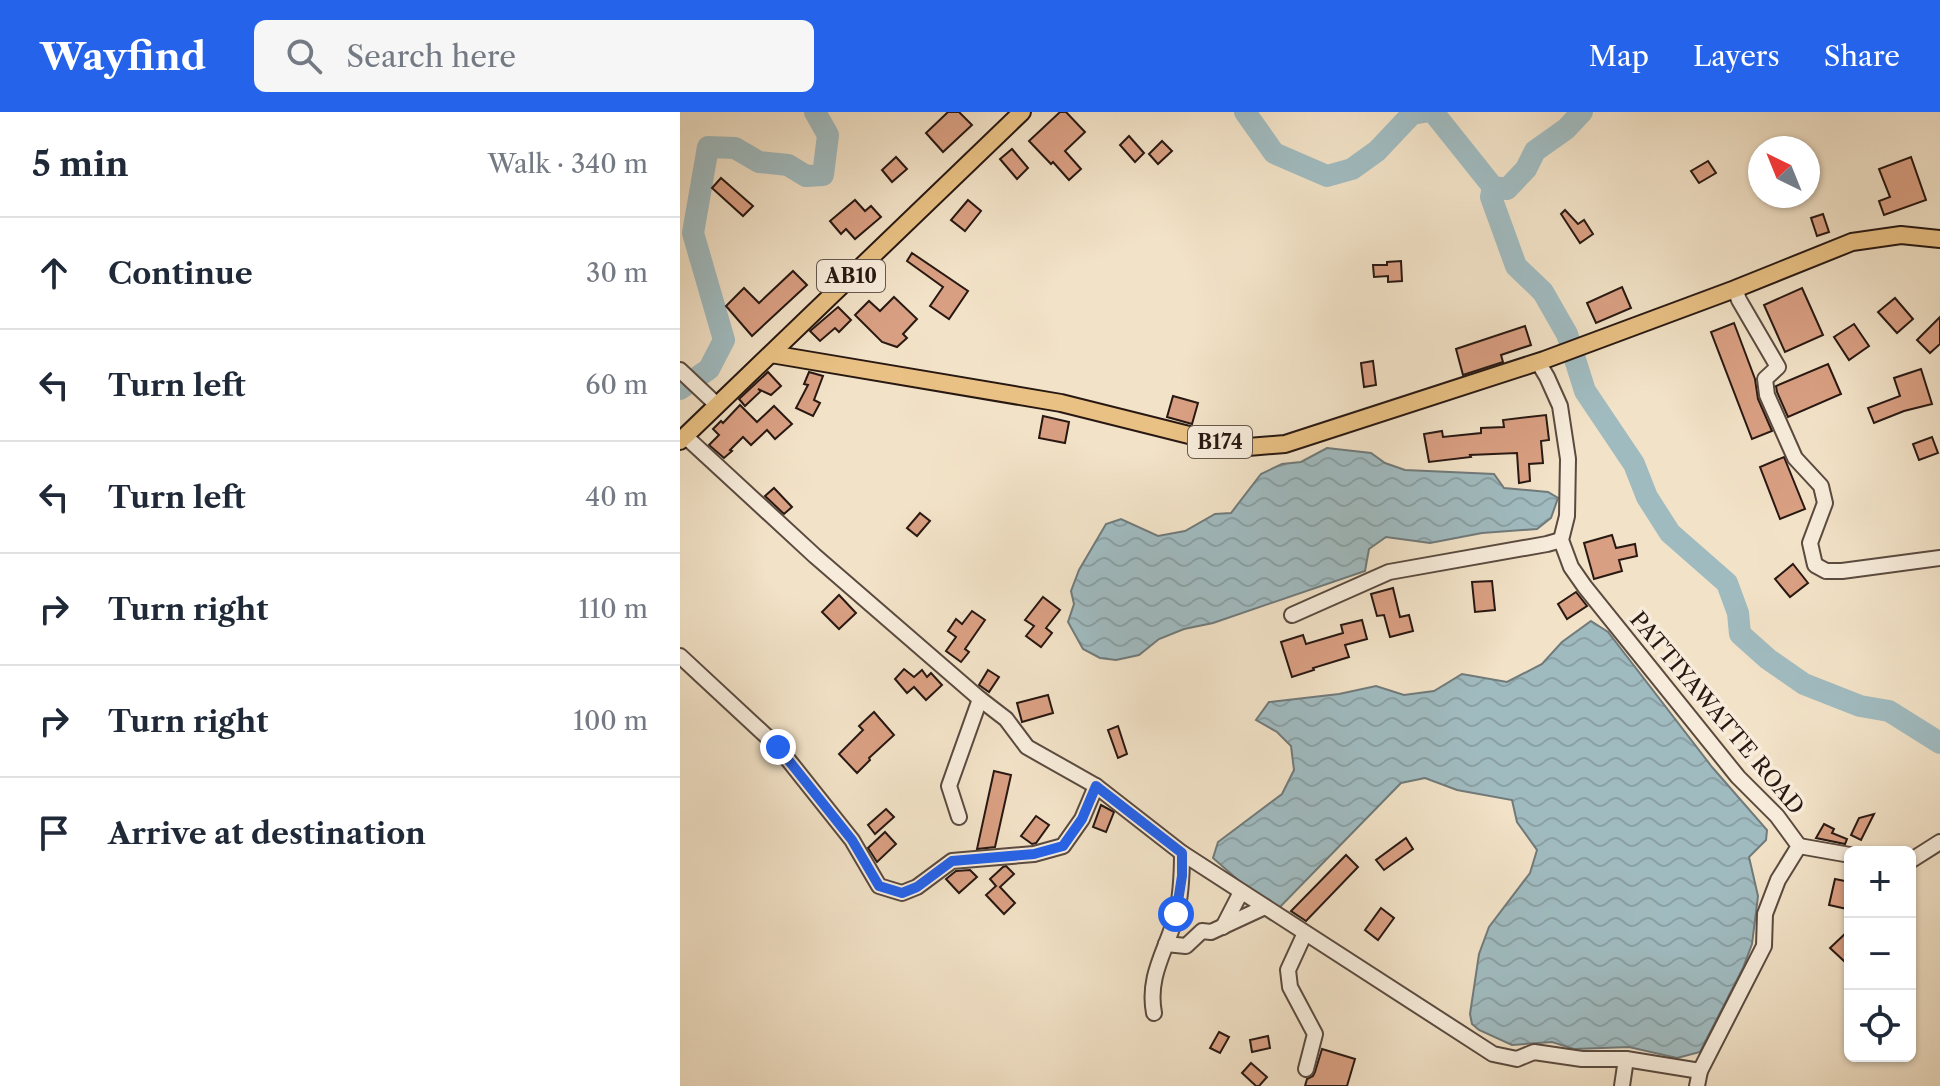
<!DOCTYPE html>
<meta charset="utf-8">
<style>
:root{--surface:#fff;--page:#f6f6f7;--text:#1f2937;--muted:#747a83;--line:#e0e1e3;--accent:#2563eb}
body{margin:0;font-family:"Libre Caslon Text",serif;background:var(--page);color:var(--text)}
.controls{position:absolute;right:24px;bottom:24px;display:grid;overflow:hidden;border-radius:12px;box-shadow:0 2px 6px #0004}
.controls button{width:72px;height:72px;display:grid;place-items:center;padding:0;border:0;border-bottom:2px solid var(--line);background:var(--surface);color:var(--text);font:40px sans-serif}
.compass{position:absolute;left:1068px;top:24px;width:72px;height:72px;border-radius:50%;background:var(--surface);box-shadow:0 2px 6px #0004;rotate:317deg}
.stop{position:absolute;width:24px;height:24px;margin:-18px;border:6px solid #2563eb;border-radius:50%;background:#fff}
.stop.end{background:#2563eb;border-color:#fff;box-shadow:0 2px 8px #0008}
.list{margin:0;padding:0;list-style:none}
h2{display:flex;justify-content:space-between;align-items:center;height:104px;margin:0;padding:0 32px;font-size:34px}
h2 small{font-size:26px;font-weight:400;color:var(--muted)}
.list li{display:grid;grid-template-columns:52px 1fr auto;gap:24px;align-items:center;box-sizing:border-box;height:112px;padding:0 32px;border-top:2px solid var(--line)}
.list b{display:block;font-size:30px;white-space:nowrap}
.list em{font-size:26px;font-style:normal;color:var(--muted)}
.icon{flex:none;width:44px;height:44px;fill:none;stroke:currentColor;stroke-width:2;stroke-linecap:round;stroke-linejoin:round}
.map{position:relative;flex:none;width:1260px;height:974px;overflow:hidden}
header{display:flex;align-items:center;gap:48px;box-sizing:border-box;height:112px;padding:0 40px;background:var(--accent);color:#fff}
header strong{font-size:38px}
nav{display:flex;gap:44px;margin-inline-start:auto;font-size:28px}
.search{width:560px;height:72px;background:var(--page);display:flex;align-items:center;gap:20px;box-sizing:border-box;padding:0 28px;border-radius:12px;color:var(--muted);font-size:30px}
main{display:flex}
aside{flex:1;background:var(--surface)}
.map>svg:first-child{display:block}
.water{fill:url(#water-waves);stroke:#707a7a;stroke-width:2}
.lines{fill:none;stroke-linecap:round;stroke-linejoin:round}
.river{stroke:#a0bbc0;stroke-width:22}
.building{fill:#d99f82;stroke:#281812;stroke-width:2}
.minor-casing{stroke:#5a4a3f;stroke-width:18}
.major-casing{stroke:#281812;stroke-width:20}
.minor{stroke:#f7ecdb;stroke-width:14}
.major{stroke:#e9c184;stroke-width:16}
.route{stroke:#2563eb;stroke-width:10}
.labels{text-anchor:middle;dominant-baseline:central;stroke-width:7;stroke-linejoin:round;paint-order:stroke}
.shield{fill:#f7ecdb;stroke:#66584e;stroke-width:2}
.shield-label{font-size:20px;font-weight:bold;fill:#281812}
.street-label{font-size:22px;fill:#281812;stroke:#f7ecdb}
</style>
<header>
<strong>Wayfind</strong>
<div class="search"><svg class="icon" aria-label="search" viewBox="0 0 24 24"><circle cx="10" cy="10" r="6"/><path d="M15 15l6 6"/></svg>Search here</div>
<nav><a>Map</a><a>Layers</a><a>Share</a></nav>
</header>
<main>
<aside>
<h2>5 min<small>Walk · 340 m</small></h2>
<ul class="list">
<li><svg class="icon" aria-label="ahead" viewBox="0 0 24 24"><path d="M12 20V5M6 11l6-6 6 6"/></svg><div><b>Continue</b></div><em>30 m</em></li>
<li><svg class="icon" aria-label="left" viewBox="0 0 24 24"><path d="M17 20v-9H6M10 6l-5 5 5 5"/></svg><div><b>Turn left</b></div><em>60 m</em></li>
<li><svg class="icon" aria-label="left" viewBox="0 0 24 24"><path d="M17 20v-9H6M10 6l-5 5 5 5"/></svg><div><b>Turn left</b></div><em>40 m</em></li>
<li><svg class="icon" aria-label="right" viewBox="0 0 24 24"><path d="M7 20v-9h11M14 6l5 5-5 5"/></svg><div><b>Turn right</b></div><em>110 m</em></li>
<li><svg class="icon" aria-label="right" viewBox="0 0 24 24"><path d="M7 20v-9h11M14 6l5 5-5 5"/></svg><div><b>Turn right</b></div><em>100 m</em></li>
<li><svg class="icon" aria-label="arrive" viewBox="0 0 24 24"><path d="M6 21V4h12l-3 4 3 4H6"/></svg><div><b>Arrive at destination</b></div></li>
</ul>
</aside>
<div class="map">
<svg width="1260" height="974" viewBox="0 0 1260 974">
<defs>
<pattern id="water-waves" width="16" height="10" patternUnits="userSpaceOnUse" patternTransform="scale(2)"><rect width="16" height="10" fill="#a0bbc0"/><path d="M0 5q4-4 8 0t8 0" fill="none" stroke="#8aa0a4"/></pattern>
</defs>
<rect width="100%" height="100%" fill="#f2e2c7"/>
<filter id="stains"><feTurbulence type="fractalNoise" baseFrequency=".0025" numOctaves="4"/><feColorMatrix values="0 0 0 0 .2 0 0 0 0 .09 0 0 0 0 .02 0 0 0 .5 -.17"/></filter>
<radialGradient id="worn" r=".72"><stop offset=".6" stop-color="#630" stop-opacity="0"/><stop offset="1" stop-color="#630" stop-opacity=".3"/></radialGradient>
<g class="water">
<polygon points="647,336 691,341 705,351 725,358 814,362 824,376 868,380 878,386 871,406 857,417 802,421 750,431 706,425 689,437 685,459 533,511 504,517 479,527 459,543 436,548 420,546 403,537 388,510 394,492 391,479 399,458 426,412 441,407 478,424 505,419 535,402 551,401 581,362 602,352 621,350"/>
<polygon points="911,509 928,520 1032,655 1087,718 1086,728 1069,745 1078,784 1072,832 1063,856 1020,940 997,946 949,935 894,937 872,930 832,933 799,918 792,912 790,902 799,842 809,815 850,761 857,738 837,710 832,688 777,678 745,666 721,671 598,797 565,774 533,746 538,730 602,682 614,658 611,634 597,620 576,608 589,590 659,582 696,574 724,583 754,579 782,562 827,570 862,552 882,530"/>
</g>
<g class="lines">
<g class="river">
<polyline points="565,0 594,41 647,64 672,57 697,39 732,2 744,0"/>
<polyline points="753,0 813,75 827,77 846,57 855,39 886,17 902,0"/>
<polyline points="813,75 811,85 836,154 863,180 887,222 905,279 954,352 967,385 990,421 1047,471 1058,501 1060,522 1088,547 1124,572 1180,594 1209,599 1260,631"/>
<polyline points="0,277 29,257 44,228 13,121 28,35 55,36 79,50 108,53 126,64 143,63 148,23 135,0"/>
</g>
</g>
<g class="building">
<polygon points="268,0 279,0 292,13 263,40 246,21"/>
<polygon points="380,0 386,0 405,20 385,39 401,57 389,68 373,50 371,52 349,29"/>
<polygon points="449,24 464,41 455,50 440,33"/>
<polygon points="482,29 492,39 478,52 469,42"/>
<polygon points="332,37 348,56 337,67 320,47"/>
<polygon points="216,45 227,57 212,70 202,58"/>
<polygon points="1231,45 1246,88 1204,103 1199,89 1210,85 1199,57"/>
<polygon points="1028,49 1036,61 1019,71 1011,59"/>
<polygon points="41,66 73,94 63,104 32,76"/>
<polygon points="175,88 185,99 191,94 201,105 175,127 166,117 161,122 150,109"/>
<polygon points="288,88 301,99 285,119 271,108"/>
<polygon points="885,98 898,112 904,108 913,122 900,131 881,102"/>
<polygon points="1143,102 1149,120 1137,124 1131,106"/>
<polygon points="232,141 288,179 269,207 250,194 263,175 227,149"/>
<polygon points="721,149 722,169 708,170 708,164 694,165 693,153 707,153 707,150"/>
<polygon points="113,159 127,173 72,224 46,194 64,176 79,191"/>
<polygon points="942,175 951,196 916,211 907,191"/>
<polygon points="1122,176 1143,223 1105,240 1084,193"/>
<polygon points="214,185 237,207 223,222 227,226 217,235 202,230 175,203 189,189 200,199"/>
<polygon points="1215,186 1233,207 1217,221 1198,200"/>
<polygon points="158,195 171,208 159,220 155,216 140,229 130,219"/>
<polygon points="1260,205 1260,232 1250,241 1237,228"/>
<polygon points="1054,211 1075,267 1078,287 1092,319 1072,327 1031,220"/>
<polygon points="1174,212 1189,234 1169,248 1154,225"/>
<polygon points="845,214 851,233 821,243 823,250 783,263 776,237"/>
<polygon points="693,249 696,273 684,275 681,251"/>
<polygon points="1148,252 1161,282 1108,305 1097,280 1096,274"/>
<polygon points="1241,257 1252,292 1224,299 1194,311 1188,296 1220,284 1214,266"/>
<polygon points="88,260 101,274 91,283 78,277 81,279 65,294 59,287"/>
<polygon points="129,260 143,264 134,288 140,291 133,304 116,296 128,273 124,272"/>
<polygon points="493,284 518,291 512,312 487,305"/>
<polygon points="60,293 77,310 94,294 112,312 95,327 87,318 71,333 63,325 50,338 52,339 44,346 29,333 39,323 33,317 41,309 43,311"/>
<polygon points="866,303 869,328 861,329 863,351 849,352 850,369 839,371 837,341 790,343 791,345 749,350 744,322 762,319 763,325 801,321 801,316 824,315 823,308"/>
<polygon points="363,304 389,310 385,331 359,326"/>
<polygon points="1252,325 1258,341 1239,348 1233,332"/>
<polygon points="1104,345 1125,397 1100,407 1080,355"/>
<polygon points="94,376 112,395 104,402 85,384"/>
<polygon points="240,401 250,409 237,424 227,416"/>
<polygon points="932,423 936,436 955,432 957,444 939,448 942,459 914,467 904,431"/>
<polygon points="1113,452 1128,471 1110,485 1095,467"/>
<polygon points="812,469 815,498 795,500 792,470"/>
<polygon points="713,476 720,505 729,503 733,519 710,525 704,503 697,504 691,482"/>
<polygon points="896,480 907,494 887,507 878,492"/>
<polygon points="159,483 176,501 159,517 142,500"/>
<polygon points="363,485 380,498 366,516 372,521 361,535 346,524 354,514 345,508"/>
<polygon points="292,499 305,508 285,537 289,540 281,550 266,539 276,525 268,519 276,507 282,512"/>
<polygon points="682,508 687,527 665,533 669,545 633,556 634,558 612,565 601,530 623,523 626,532 663,521 661,513"/>
<polygon points="224,557 234,565 242,558 247,565 251,561 262,573 246,588 234,575 227,581 215,567"/>
<polygon points="308,558 319,565 309,580 299,573"/>
<polygon points="368,583 373,601 342,610 337,591"/>
<polygon points="194,600 214,623 189,646 190,648 177,661 159,642 183,618 179,614"/>
<polygon points="438,614 447,642 438,646 428,618"/>
<polygon points="314,659 331,663 315,735 297,737"/>
<polygon points="421,693 434,700 426,720 413,715"/>
<polygon points="206,697 214,705 195,722 188,713"/>
<polygon points="1194,702 1181,728 1171,723 1179,706"/>
<polygon points="356,704 369,713 356,731 352,732 341,724"/>
<polygon points="1144,712 1154,717 1152,721 1167,727 1165,732 1136,726"/>
<polygon points="205,720 216,732 197,750 188,736"/>
<polygon points="726,726 733,737 704,758 696,748"/>
<polygon points="666,743 678,755 626,809 611,799"/>
<polygon points="326,754 334,762 320,775 335,791 324,802 306,783 316,774 310,767 323,755"/>
<polygon points="290,758 297,765 279,781 266,767 276,759"/>
<polygon points="1155,767 1170,770 1170,784 1167,797 1149,793"/>
<polygon points="701,796 714,806 698,828 685,818"/>
<polygon points="1170,817 1170,843 1164,849 1150,836"/>
<polygon points="539,920 549,925 540,941 530,936"/>
<polygon points="588,924 590,936 572,940 570,928"/>
<polygon points="642,937 675,947 667,974 625,974 627,967 633,964 635,960"/>
<polygon points="571,951 587,965 579,974 576,974 562,961"/>
</g>
<g class="lines">
<g class="minor-casing">
<g id="minor">
<polyline points="1055,177 1059,188 1098,255 1085,267 1087,283 1115,346 1141,374 1145,391 1130,431 1135,453 1146,459 1162,459 1260,446"/>
<polyline points="858,250 867,265 880,294 888,347 887,404 881,428 891,455 905,475 1058,665 1097,704 1119,734 1098,768 1085,802 1084,834 1020,959 1017,974"/>
<polyline points="0,258 37,293"/>
<polyline points="5,324 135,444 300,587 326,607 347,635 416,674 502,741 813,942 837,947 854,940 902,947 946,947 1020,959"/>
<polyline points="612,503 709,460 867,432 881,428"/>
<polyline points="0,544 98,635 172,728 199,774 222,781 237,775 272,749 354,742 383,734 402,707 416,674"/>
<polyline points="279,705 269,674 300,587"/>
<polyline points="1119,734 1170,743"/>
<polyline points="1230,749 1260,730"/>
<polyline points="543,815 561,780"/>
<polyline points="625,821 608,858 610,875 635,922 626,957"/>
<polyline points="486,832 506,834 522,819 531,820 585,795"/>
<path d="M474,901C467,864 486,839 496,804C501,784 502,762 502,741"/>
<polyline points="942,974 946,947"/>
</g>
</g>
<g class="major-casing">
<g id="major">
<polyline points="91,242 381,291 521,326 568,335 605,332 864,248 1055,177 1172,130 1221,123 1260,127"/>
<polyline points="0,329 342,0"/>
</g>
</g>
<use href="#minor" class="minor"/>
<use href="#major" class="major"/>
</g>
<g class="lines">
<polyline class="route" points="98,635 172,728 199,774 222,781 237,775 272,749 354,742 383,734 402,707 416,674 502,741 502,764 496,802"/>
</g>
<g class="labels">
<g class="shield">
<rect x="137" y="148" width="68" height="32" rx="6"/>
<rect x="508" y="314" width="64" height="32" rx="6"/>
</g>
<g class="shield-label">
<text x="171" y="164">AB10</text>
<text x="540" y="330">B174</text>
</g>
<g class="street-label">
<text transform="translate(1037 601) rotate(50)">PATTIYAWATTE ROAD</text>
</g>
</g>
<rect width="100%" height="100%" filter="url(#stains)"/>
<rect width="100%" height="100%" fill="url(#worn)"/>
</svg>
<div class="controls">
<button>+</button>
<button>−</button>
<button><svg class="icon" aria-label="locate" viewBox="0 0 24 24"><circle cx="12" cy="12" r="6"/><path d="M12 2v4M12 18v4M2 12h4M18 12h4"/></svg></button>
</div>
<svg class="compass" viewBox="-18 -18 36 36"><path d="M0-13l5 13h-10z" fill="#e53935"/><path d="M0 13l5-13h-10z" fill="#747a83"/></svg>
<div class="stop" style="left:496px;top:802px"></div>
<div class="stop end" style="left:98px;top:635px"></div>
</div>
</main>
